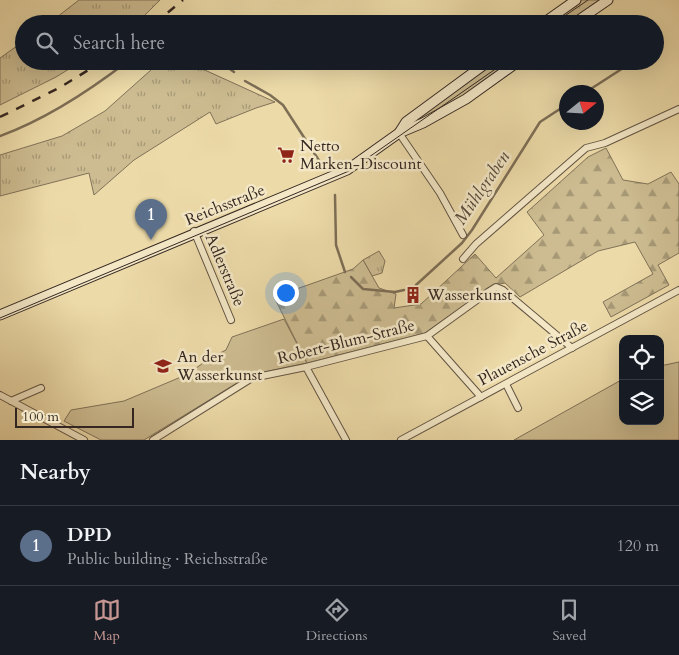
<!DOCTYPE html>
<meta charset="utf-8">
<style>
:root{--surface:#171b24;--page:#20242c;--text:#f1f3f6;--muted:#9ea1a6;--line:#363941;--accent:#c59692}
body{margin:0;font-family:Cardo,serif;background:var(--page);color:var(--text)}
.controls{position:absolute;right:15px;bottom:15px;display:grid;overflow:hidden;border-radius:10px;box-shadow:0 5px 20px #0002}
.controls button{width:45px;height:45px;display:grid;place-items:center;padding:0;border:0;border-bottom:1px solid var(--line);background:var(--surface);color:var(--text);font:25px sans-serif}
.compass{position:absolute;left:559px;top:85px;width:45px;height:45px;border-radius:50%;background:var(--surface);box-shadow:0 5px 20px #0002;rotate:72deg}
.scale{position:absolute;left:15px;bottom:12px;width:119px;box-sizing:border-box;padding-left:5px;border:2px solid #342721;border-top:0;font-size:14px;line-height:18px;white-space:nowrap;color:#342721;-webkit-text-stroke:4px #f3e7c6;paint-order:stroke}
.you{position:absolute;left:285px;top:292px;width:18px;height:18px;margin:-12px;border:4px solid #fff;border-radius:50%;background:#1a73e8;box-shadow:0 0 0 8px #1a73e833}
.badge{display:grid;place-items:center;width:32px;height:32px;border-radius:50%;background:var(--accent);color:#fff;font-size:16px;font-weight:700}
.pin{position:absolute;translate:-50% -41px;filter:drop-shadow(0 1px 2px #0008)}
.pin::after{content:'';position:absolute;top:26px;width:18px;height:15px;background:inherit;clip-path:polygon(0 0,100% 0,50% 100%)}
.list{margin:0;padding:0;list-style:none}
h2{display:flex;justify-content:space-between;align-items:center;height:65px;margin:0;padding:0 20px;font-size:21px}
h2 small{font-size:16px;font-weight:400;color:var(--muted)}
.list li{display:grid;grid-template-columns:32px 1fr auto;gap:15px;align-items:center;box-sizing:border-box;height:80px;padding:0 20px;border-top:1px solid var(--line)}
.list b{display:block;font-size:19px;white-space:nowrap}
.list p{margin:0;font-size:16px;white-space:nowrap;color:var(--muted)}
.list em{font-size:16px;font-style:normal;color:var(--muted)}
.icon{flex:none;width:28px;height:28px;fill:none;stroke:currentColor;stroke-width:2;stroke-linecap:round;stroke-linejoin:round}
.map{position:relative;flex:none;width:679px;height:440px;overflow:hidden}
.search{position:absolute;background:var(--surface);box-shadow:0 5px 20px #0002;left:15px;right:15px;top:15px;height:55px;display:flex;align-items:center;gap:12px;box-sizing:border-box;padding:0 18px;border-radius:28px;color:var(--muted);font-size:19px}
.sheet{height:145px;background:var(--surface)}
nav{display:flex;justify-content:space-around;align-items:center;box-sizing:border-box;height:70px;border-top:1px solid var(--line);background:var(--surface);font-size:14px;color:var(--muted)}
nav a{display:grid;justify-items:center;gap:2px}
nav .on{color:var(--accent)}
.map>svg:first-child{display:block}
.grass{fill:url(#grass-tufts);stroke:#807259}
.forest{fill:url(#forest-firs);stroke:#807259}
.garden{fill:#cdbc91;stroke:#807259}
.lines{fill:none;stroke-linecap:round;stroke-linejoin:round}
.stream{stroke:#7d6e56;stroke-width:2.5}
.minor-casing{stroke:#625443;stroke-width:8}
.secondary-casing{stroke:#342721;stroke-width:11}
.minor{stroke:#f3e7c6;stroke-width:6}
.secondary{stroke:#f3e7c6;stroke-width:9}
.tram{stroke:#342721;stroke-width:1}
.rail{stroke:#342721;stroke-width:2.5;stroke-dasharray:9 9;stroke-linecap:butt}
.labels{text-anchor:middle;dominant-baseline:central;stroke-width:5;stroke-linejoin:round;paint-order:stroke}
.poi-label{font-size:16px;fill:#342721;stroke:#f3e7c6;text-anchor:start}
.street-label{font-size:16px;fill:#342721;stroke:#f3e7c6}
.water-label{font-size:18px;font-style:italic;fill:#584a3c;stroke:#f3e7c6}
</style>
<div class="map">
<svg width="679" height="440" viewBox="0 0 679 440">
<defs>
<pattern id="grass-tufts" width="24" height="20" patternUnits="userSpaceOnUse" patternTransform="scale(1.25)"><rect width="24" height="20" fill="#cdbc91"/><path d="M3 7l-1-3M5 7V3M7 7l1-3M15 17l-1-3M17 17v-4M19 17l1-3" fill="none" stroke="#a79976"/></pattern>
<pattern id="forest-firs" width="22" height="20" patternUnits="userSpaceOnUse" patternTransform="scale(1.25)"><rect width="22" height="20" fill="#cdbc91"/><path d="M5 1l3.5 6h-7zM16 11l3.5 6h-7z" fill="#a79976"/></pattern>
</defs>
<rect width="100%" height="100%" fill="#ecdaa8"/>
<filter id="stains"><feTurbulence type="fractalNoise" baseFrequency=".004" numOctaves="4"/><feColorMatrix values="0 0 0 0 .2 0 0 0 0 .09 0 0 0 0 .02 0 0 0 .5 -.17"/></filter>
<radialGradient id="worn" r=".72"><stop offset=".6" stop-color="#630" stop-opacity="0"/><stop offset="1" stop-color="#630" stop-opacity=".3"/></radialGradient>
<g class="grass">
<polygon points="79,0 160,0 136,24 48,24"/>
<polygon points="581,0 599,0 601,2 570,24 547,24"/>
<polygon points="24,41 24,61 82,61 56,77 0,105 0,58"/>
<polygon points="161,61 185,61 275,102 256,108 216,124 210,112 134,160 94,195 89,173 0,196 0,155 62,136 105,111"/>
<polygon points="494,61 516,61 474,91 415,125 406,123"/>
<polygon points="379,251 385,261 382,273 372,276 363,260"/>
</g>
<polygon class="forest" points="606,148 623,180 648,184 671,172 679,184 679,253 658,265 669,285 611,317 603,302 653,274 635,242 598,251 520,297 505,283 493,285 425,333 307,363 274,297 353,269 363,260 379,288 396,294 394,308 421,304 475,254 496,278 544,235 527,212 588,157"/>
<g class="garden">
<polygon points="284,319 307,363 250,375 144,440 101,440 64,421 71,410 124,401 188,374 210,358 226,350 232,337"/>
<polygon points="679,362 679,440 514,440 623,379 623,421 660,421 660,366"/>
</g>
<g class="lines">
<g class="stream">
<polyline points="655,47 661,43"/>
<polyline points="219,61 234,72"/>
<polyline points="245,81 270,95 283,105 320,162"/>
<polyline points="586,92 634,61"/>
<path d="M0,136C47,119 89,91 128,61"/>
<polyline points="335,195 336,245 345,272"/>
<polyline points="351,277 363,289 395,292 404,290"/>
<polyline points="416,285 462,243 472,230 540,122 566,105"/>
</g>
<g class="minor-casing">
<g id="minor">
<polyline points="399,133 440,193 463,235"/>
<polyline points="194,231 231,320"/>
<polyline points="463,259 476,244 586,148 605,143 679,109"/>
<polyline points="427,336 481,397"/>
<polyline points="306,367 346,440"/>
<polyline points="506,384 518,408"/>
<polyline points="0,395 84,440"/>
<polyline points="11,401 41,388"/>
<polyline points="153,440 252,378 306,367 427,336 488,292 496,287 503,290 572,348"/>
<polyline points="401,440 679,290"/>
</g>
</g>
<g class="secondary-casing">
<g id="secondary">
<polyline points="542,24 576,0"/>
<polyline points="573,24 608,0"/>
<polyline points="399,133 406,122 489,61"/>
<polyline points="0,315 347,170 399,133 423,123 466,99 519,61"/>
</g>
</g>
<use href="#minor" class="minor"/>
<use href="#secondary" class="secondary"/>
<g class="tram">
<polyline points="553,24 588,0"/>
<polyline points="0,318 349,171 507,61"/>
</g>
<g class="rail">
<polyline points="154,24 183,0"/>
<polyline points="0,117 59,88 103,61"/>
</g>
</g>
<defs>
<g id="supermarket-bare" transform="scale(1.35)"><path d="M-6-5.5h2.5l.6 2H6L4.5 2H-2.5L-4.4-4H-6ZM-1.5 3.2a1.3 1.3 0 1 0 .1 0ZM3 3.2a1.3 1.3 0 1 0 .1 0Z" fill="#8f2418" stroke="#f3e7c6" stroke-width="2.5" paint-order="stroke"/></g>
<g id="building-bare" transform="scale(1.35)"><path d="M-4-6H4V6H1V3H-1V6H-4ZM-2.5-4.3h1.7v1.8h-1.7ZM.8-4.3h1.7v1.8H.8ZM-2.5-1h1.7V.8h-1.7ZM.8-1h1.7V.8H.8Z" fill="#8f2418" stroke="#f3e7c6" stroke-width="2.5" paint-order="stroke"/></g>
<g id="school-bare" transform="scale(1.35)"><path d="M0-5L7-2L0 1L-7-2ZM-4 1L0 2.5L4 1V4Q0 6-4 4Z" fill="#8f2418" stroke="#f3e7c6" stroke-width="2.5" paint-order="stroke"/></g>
</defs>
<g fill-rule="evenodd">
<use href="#supermarket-bare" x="286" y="155"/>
<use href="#building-bare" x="413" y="295"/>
<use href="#school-bare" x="163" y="366"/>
</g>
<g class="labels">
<g class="poi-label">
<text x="300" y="146">Netto<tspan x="300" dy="18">Marken-Discount</tspan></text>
<text x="427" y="295">Wasserkunst</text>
<text x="177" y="357">An der<tspan x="177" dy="18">Wasserkunst</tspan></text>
</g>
<g class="street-label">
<text transform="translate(225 205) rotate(-22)">Reichsstraße</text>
<text transform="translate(225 270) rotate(67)">Adlerstraße</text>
<text transform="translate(346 342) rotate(-14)">Robert-Blum-Straße</text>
<text transform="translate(533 353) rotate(-28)">Plauensche Straße</text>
</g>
<g class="water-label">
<text transform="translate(482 188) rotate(-56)">Mühlgraben</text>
</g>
</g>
<rect width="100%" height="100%" filter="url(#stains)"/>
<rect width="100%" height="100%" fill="url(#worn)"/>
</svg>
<div class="controls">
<button><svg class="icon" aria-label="locate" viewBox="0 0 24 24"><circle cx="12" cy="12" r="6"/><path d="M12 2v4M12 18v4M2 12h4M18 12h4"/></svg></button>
<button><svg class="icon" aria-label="layers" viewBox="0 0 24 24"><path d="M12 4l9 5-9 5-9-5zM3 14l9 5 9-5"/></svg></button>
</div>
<svg class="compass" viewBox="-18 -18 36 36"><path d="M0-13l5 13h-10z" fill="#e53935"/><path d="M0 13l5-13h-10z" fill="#9ea1a6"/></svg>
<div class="scale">100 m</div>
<div class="you"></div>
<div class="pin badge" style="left:151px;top:240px;background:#5c6f8a">1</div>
<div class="search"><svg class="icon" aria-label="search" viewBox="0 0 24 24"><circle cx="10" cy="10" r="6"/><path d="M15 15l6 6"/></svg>Search here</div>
</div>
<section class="sheet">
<h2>Nearby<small></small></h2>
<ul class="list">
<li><span class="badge" style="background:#5c6f8a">1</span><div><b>DPD</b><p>Public building · Reichsstraße</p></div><em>120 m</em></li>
</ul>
</section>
<nav>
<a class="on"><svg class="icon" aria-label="map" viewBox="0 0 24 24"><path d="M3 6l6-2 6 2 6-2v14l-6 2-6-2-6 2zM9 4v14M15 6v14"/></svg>Map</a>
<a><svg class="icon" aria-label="directions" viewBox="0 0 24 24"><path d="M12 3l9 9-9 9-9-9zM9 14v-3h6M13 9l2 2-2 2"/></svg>Directions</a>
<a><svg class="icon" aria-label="saved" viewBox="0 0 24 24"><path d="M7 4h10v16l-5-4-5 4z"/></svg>Saved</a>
</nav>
